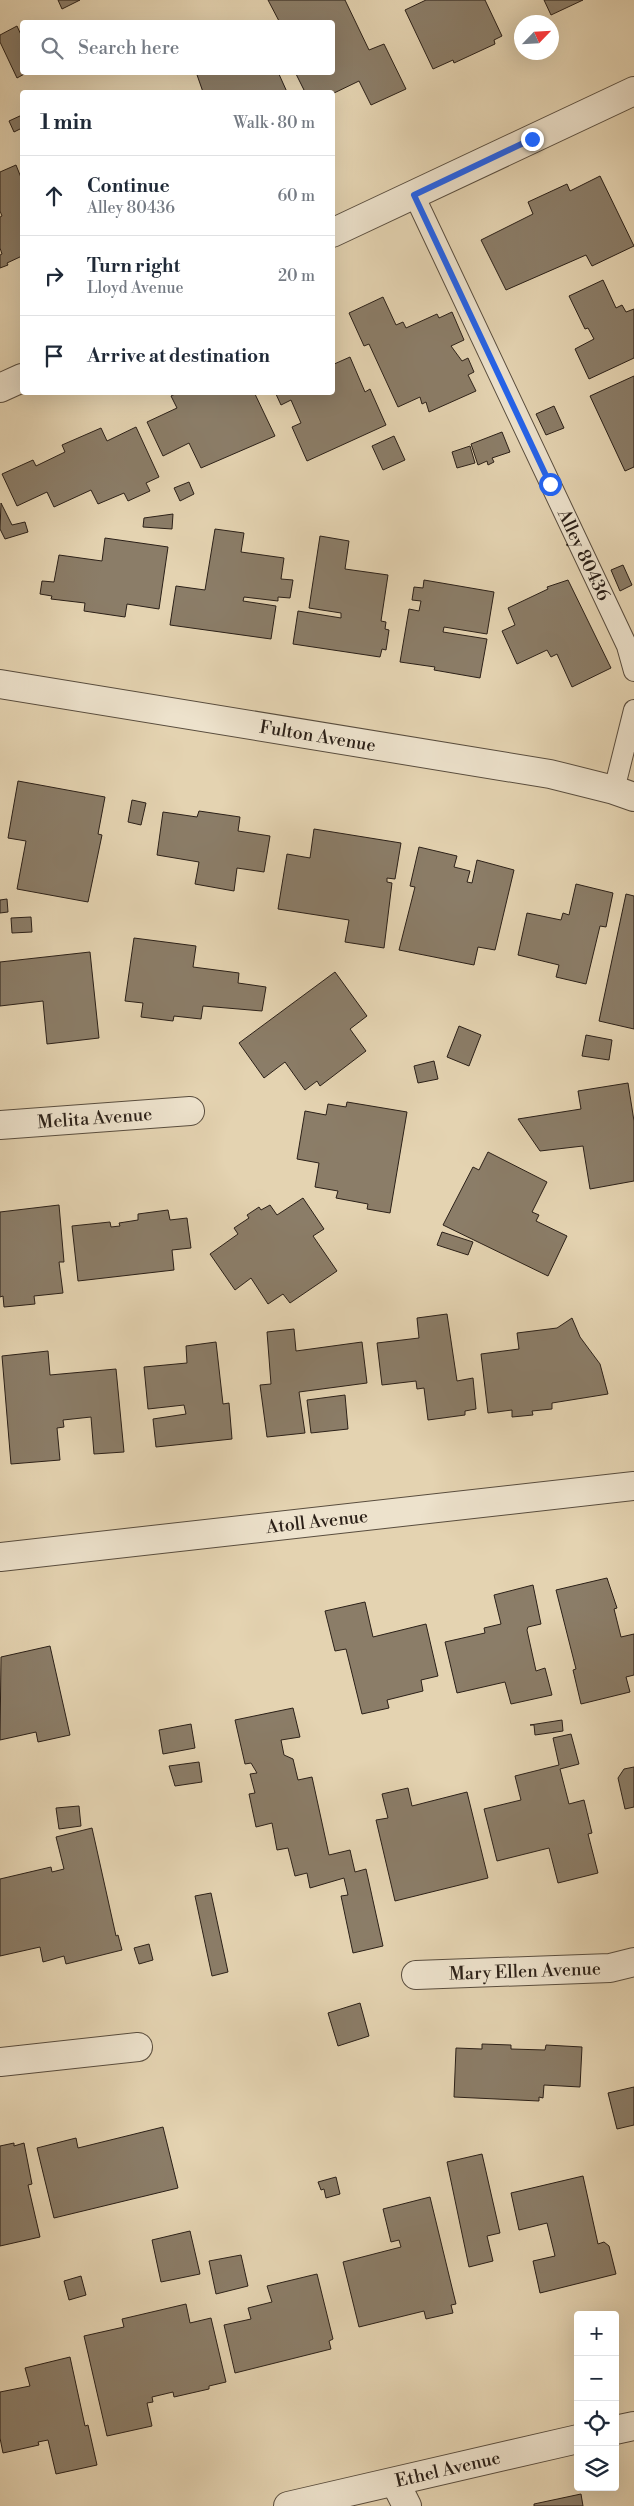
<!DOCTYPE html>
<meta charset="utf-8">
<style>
:root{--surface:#fff;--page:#f2f2f3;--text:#1f2937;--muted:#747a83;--line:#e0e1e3}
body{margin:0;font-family:"Libre Bodoni",serif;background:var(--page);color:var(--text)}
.controls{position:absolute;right:15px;bottom:15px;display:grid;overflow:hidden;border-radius:5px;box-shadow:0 5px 20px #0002}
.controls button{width:45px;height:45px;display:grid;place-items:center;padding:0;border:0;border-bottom:1px solid var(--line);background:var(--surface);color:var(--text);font:25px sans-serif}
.compass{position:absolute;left:514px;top:15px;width:45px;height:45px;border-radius:50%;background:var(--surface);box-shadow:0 5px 20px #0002;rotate:65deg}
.stop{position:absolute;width:15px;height:15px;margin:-11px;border:4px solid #2563eb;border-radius:50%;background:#fff}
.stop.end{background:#2563eb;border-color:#fff;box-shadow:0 1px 5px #0008}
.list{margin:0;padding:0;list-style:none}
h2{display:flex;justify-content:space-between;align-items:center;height:65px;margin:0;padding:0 20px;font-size:21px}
h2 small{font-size:16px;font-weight:400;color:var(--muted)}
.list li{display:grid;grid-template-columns:32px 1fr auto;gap:15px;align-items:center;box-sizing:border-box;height:80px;padding:0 20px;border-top:1px solid var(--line)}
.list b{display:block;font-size:19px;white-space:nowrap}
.list p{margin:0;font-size:16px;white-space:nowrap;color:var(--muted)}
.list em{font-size:16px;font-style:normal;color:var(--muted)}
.icon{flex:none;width:28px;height:28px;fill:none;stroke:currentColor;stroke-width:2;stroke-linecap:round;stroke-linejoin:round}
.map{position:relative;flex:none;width:634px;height:2506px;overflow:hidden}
.search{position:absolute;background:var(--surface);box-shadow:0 5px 20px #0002;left:20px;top:20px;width:315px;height:55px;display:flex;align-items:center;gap:12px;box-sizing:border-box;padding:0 18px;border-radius:5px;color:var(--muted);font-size:19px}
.panel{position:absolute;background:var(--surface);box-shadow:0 5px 20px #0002;left:20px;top:90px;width:315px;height:305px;border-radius:5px}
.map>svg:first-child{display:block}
.building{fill:#8b7d68;stroke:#2b2018}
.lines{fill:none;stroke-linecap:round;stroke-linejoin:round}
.lane-casing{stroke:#594d3e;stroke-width:22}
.street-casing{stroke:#594d3e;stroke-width:30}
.lane{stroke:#ede2cc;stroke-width:20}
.street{stroke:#ede2cc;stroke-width:28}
.route{stroke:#2563eb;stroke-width:6}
.labels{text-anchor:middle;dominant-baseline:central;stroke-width:4;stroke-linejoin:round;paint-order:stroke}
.street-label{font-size:18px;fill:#2b2018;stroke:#ede2cc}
</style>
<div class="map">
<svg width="634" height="2506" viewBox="0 0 634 2506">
<rect width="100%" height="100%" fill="#e4d3b1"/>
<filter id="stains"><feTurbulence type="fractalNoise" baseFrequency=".004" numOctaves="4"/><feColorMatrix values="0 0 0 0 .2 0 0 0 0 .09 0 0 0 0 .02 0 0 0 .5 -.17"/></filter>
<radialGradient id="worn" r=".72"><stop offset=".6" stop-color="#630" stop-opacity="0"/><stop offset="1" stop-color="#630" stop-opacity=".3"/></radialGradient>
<g class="building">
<polygon points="58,0 80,0 62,9"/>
<polygon points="268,0 345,0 369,50 384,44 406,89 371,105 359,81 332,94 305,92 295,72 332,72 332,22 276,22 279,21"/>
<polygon points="426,0 485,0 502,36 494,40 495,44 454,63 453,60 433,69 405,10"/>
<polygon points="544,0 583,0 551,15"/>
<polygon points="17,26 22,37 22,72 28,72 17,78 0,42 0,35"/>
<polygon points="196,72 278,72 287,92 203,92"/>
<polygon points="22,115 22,128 14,132 9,121"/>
<polygon points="16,165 22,180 22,256 7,263 8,265 0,268 0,255 2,254 0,248 0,217 2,216 0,211 0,172"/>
<polygon points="600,176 634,246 592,266 586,255 506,290 481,240 533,214 528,202 567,184 570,191"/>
<polygon points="603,280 616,308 622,305 626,312 634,309 634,358 589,379 575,349 594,339 588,328 585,329 569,296"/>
<polygon points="383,297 396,325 403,322 406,328 437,314 439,318 452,312 464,340 451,346 462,361 468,358 474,372 468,375 476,391 429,412 426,402 422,404 420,397 398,407 369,344 364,346 349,313"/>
<polygon points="350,357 365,392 370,389 386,425 307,461 292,427 301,423 291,400 281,405 275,392 332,392 332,365"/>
<polygon points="634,376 634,467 625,471 590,396"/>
<polygon points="179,392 254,392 275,436 201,468 189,443 163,456 147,422 177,408 171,396"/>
<polygon points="554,406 564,428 546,435 536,414"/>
<polygon points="136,427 159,477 146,483 150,491 128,501 124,493 98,504 91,490 54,507 47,492 17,506 2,474 33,460 36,466 65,452 62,445 101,428 107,441"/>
<polygon points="502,432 510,452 492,458 494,462 488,465 487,461 478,465 471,444"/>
<polygon points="394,436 405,460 383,470 372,446"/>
<polygon points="470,446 475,463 457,468 452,452"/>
<polygon points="189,482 194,494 180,501 174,488"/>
<polygon points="1,503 12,525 25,522 28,532 5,539 0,529"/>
<polygon points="173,514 172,529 143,527 144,518"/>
<polygon points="215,529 244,533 241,552 284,558 281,579 293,580 290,598 278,597 278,601 244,597 243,601 276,606 271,639 170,625 176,586 205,590"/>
<polygon points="320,536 349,541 345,569 388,575 381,621 386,622 385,629 389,630 386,650 382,649 380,657 293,644 298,611 341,618 341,613 309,608"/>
<polygon points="105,538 168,547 159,609 127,604 125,617 84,611 85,603 51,599 52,596 40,594 42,581 54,582 59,555 102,561"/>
<polygon points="623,565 632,585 620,591 611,570"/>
<polygon points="424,580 494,592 487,634 444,627 443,632 487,639 480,678 434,670 435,667 400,662 409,609 419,611 421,601 412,600 414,587 423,588"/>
<polygon points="568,580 611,668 572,687 557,654 551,657 547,650 517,664 502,631 515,625 508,608 548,589 547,587"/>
<polygon points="18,781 105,797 98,834 102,835 88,902 17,889 26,841 8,838"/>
<polygon points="132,800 146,803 141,825 128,822"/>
<polygon points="199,811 240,817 238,831 270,836 264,872 237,868 234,891 195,884 199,862 157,855 163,812 197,817"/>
<polygon points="314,829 401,843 395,879 387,878 387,882 392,883 384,948 345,942 349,920 278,909 287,854 310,858"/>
<polygon points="419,847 457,856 454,867 470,871 467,882 472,883 477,860 514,870 495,950 478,947 474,965 399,950 415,887 410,886"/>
<polygon points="576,884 613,893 606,927 600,926 586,984 556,977 559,965 518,955 527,913 561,920 563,913 569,915"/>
<polygon points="626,894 634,896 634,1029 599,1021"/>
<polygon points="7,899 8,912 0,913 0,900"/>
<polygon points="31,917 32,932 12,933 11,918"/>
<polygon points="134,938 196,946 193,967 239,973 238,983 266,987 262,1011 203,1006 201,1019 174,1016 173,1021 141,1017 143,1003 125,1001"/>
<polygon points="90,952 99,1038 47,1044 43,1001 0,1006 0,962"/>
<polygon points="335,972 367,1016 350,1029 366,1051 320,1086 317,1081 305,1090 285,1062 264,1078 239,1043"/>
<polygon points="459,1026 481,1035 469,1066 447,1057"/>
<polygon points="586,1035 612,1040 609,1060 582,1056"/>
<polygon points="434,1061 438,1079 418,1083 414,1066"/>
<polygon points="628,1083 634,1121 634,1181 590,1189 583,1146 540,1151 518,1119 581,1109 578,1091"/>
<polygon points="347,1102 407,1112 390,1213 367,1209 368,1204 336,1198 338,1191 315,1187 319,1163 297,1159 305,1111 326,1115 328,1104 346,1107"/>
<polygon points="488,1152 547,1182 532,1212 539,1215 536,1221 567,1236 548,1276 443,1225 473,1167 479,1170"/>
<polygon points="303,1198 324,1229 313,1236 337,1271 290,1303 283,1294 268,1304 251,1278 235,1290 210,1254 238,1234 234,1228 249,1218 247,1215 259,1207 261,1210 270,1205 277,1215"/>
<polygon points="59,1205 64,1262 59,1262 63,1293 34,1296 35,1304 4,1307 3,1296 0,1297 0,1212"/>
<polygon points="168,1210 170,1220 187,1218 191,1248 172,1250 174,1270 78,1281 72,1226 110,1222 111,1227 120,1226 119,1223 138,1220 138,1214"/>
<polygon points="442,1232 473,1242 468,1255 437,1245"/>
<polygon points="447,1314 457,1381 473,1378 476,1409 465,1411 465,1415 428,1420 424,1388 417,1389 416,1381 382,1385 377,1343 419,1338 417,1318"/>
<polygon points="572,1318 580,1337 600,1364 608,1394 552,1403 552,1409 532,1411 533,1415 512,1417 512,1410 488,1413 481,1354 519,1349 517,1333 557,1328"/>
<polygon points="294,1329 296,1351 362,1342 367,1383 299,1392 305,1433 267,1437 260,1385 271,1384 267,1332"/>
<polygon points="216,1342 223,1404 229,1403 232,1439 156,1447 153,1419 186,1414 184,1405 148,1409 144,1367 187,1363 186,1346"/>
<polygon points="48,1351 50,1375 116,1369 124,1452 94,1454 91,1417 63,1420 64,1427 57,1428 60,1460 11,1464 2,1356"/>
<polygon points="345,1395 348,1429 311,1433 307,1400"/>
<polygon points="607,1578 617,1608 614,1609 621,1637 634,1634 634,1675 626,1677 630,1692 581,1704 573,1670 576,1669 556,1590"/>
<polygon points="533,1585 541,1624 528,1627 527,1630 536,1671 545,1668 552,1695 511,1704 505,1682 457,1693 445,1642 485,1633 484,1628 501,1624 494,1595"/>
<polygon points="365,1602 373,1637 426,1624 438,1676 421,1680 423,1691 387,1700 389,1708 362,1714 346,1649 335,1651 325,1611"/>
<polygon points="50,1646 70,1735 38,1742 36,1732 0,1740 1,1657"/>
<polygon points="293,1708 300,1737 281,1740 284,1755 293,1759 298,1780 312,1777 329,1855 350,1850 355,1872 366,1869 383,1946 353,1953 341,1896 348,1895 344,1878 310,1888 307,1873 295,1876 288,1848 277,1850 272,1823 256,1827 249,1794 255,1793 250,1774 257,1773 251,1763 245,1764 235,1720"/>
<polygon points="562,1720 563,1731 535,1735 534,1725 530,1725"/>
<polygon points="191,1724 195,1748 163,1754 159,1730"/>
<polygon points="571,1734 579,1764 560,1769 569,1804 584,1800 592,1833 588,1834 598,1873 558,1883 549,1848 497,1861 484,1809 521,1800 515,1776 559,1765 553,1738"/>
<polygon points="199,1762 202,1782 175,1786 169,1766"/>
<polygon points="634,1767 634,1807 625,1809 618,1778 624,1769"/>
<polygon points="408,1788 412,1806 467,1792 488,1878 395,1901 376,1820 388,1818 382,1794"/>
<polygon points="79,1806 81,1826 59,1829 56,1808"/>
<polygon points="92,1828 116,1936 118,1935 122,1950 66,1964 64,1956 43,1962 40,1947 0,1956 0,1879 51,1867 52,1872 64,1869 56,1837"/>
<polygon points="211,1893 228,1972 212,1976 195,1896"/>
<polygon points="149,1944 153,1960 139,1964 134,1948"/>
<polygon points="360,2003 369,2036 338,2046 328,2013"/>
<polygon points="482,2044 511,2045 511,2049 545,2050 546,2045 582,2047 580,2087 544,2085 543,2098 539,2097 539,2101 454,2097 456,2048 482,2049"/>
<polygon points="634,2087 634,2125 617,2129 608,2093"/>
<polygon points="163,2127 178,2188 54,2218 37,2148 76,2138 78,2148"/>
<polygon points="14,2143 14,2146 24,2143 32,2184 28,2185 40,2237 0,2246 0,2146"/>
<polygon points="482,2154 500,2233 487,2236 493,2261 469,2267 447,2162"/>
<polygon points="583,2176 598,2244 604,2242 609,2246 616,2274 540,2293 533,2261 555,2256 547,2223 519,2230 511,2193"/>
<polygon points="336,2177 340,2194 326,2198 324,2189 321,2190 318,2182"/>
<polygon points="430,2197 456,2304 451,2305 453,2313 426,2319 424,2311 359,2327 343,2262 401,2247 399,2240 391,2242 383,2209"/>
<polygon points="190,2231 200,2274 161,2282 152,2240"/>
<polygon points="241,2255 248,2286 216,2294 209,2261"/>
<polygon points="317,2274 333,2339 329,2341 331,2349 235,2373 224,2325 251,2319 248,2308 272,2302 267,2286"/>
<polygon points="81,2276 86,2295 69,2300 64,2281"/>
<polygon points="186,2304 190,2323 211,2318 226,2382 209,2386 209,2389 174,2397 173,2392 152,2397 153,2402 147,2403 152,2426 107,2436 84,2336 124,2327 122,2319"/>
<polygon points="70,2357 85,2426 88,2425 97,2465 56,2474 48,2440 38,2442 39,2445 3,2453 0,2438 0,2392 30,2386 25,2368"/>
<polygon points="581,2494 583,2506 534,2506 534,2504"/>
</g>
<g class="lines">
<g class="lane-casing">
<g id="lane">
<path id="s1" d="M414,195L627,646L634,671"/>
<polyline points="614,790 634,710"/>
</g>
</g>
<g class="street-casing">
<g id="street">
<polyline points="332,233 634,91"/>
<polyline points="0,388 22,378"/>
<path id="s2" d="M0,684L550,774L614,790L634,797"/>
<path id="s3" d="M0,1125L190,1111"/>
<path id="s4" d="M0,1557L634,1486"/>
<path id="s5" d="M416,1975L610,1968L634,1962"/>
<polyline points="0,2062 138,2047"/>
<polyline points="615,2430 634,2426"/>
<polyline points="395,2482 407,2506"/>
<path id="s6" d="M288,2506L578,2439"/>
</g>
</g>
<use href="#lane" class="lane"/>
<use href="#street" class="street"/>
</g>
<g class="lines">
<polyline class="route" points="532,139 414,195 550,484"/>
</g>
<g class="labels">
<g class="street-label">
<text stroke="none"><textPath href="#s1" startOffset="398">Alley 80436</textPath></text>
<text stroke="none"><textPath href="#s2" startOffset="322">Fulton Avenue</textPath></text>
<text stroke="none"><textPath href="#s3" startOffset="95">Melita Avenue</textPath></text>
<text stroke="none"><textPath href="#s4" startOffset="319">Atoll Avenue</textPath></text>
<text stroke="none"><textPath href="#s5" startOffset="109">Mary Ellen Avenue</textPath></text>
<text stroke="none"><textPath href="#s6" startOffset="164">Ethel Avenue</textPath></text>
</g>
</g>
<rect width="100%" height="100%" filter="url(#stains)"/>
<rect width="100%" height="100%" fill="url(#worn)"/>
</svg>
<div class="controls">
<button>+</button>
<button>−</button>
<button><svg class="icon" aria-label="locate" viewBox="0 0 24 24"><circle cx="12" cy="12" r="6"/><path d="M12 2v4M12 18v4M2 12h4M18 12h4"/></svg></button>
<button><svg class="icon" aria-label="layers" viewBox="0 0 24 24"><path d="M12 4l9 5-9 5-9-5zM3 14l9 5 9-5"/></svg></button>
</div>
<svg class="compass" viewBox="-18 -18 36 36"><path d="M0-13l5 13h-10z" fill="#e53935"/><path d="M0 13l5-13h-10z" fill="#747a83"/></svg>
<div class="stop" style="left:550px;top:484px"></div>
<div class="stop end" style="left:532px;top:139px"></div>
<div class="search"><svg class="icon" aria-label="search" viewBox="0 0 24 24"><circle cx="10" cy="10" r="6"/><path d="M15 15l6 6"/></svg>Search here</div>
<section class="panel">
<h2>1 min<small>Walk · 80 m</small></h2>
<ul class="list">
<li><svg class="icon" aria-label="ahead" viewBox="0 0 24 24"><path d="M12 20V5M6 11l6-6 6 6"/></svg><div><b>Continue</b><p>Alley 80436</p></div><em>60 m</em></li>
<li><svg class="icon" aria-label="right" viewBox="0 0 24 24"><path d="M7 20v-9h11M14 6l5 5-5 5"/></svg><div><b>Turn right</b><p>Lloyd Avenue</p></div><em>20 m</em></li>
<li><svg class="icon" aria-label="arrive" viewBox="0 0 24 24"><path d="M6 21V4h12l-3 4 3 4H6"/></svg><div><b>Arrive at destination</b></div></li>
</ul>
</section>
</div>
